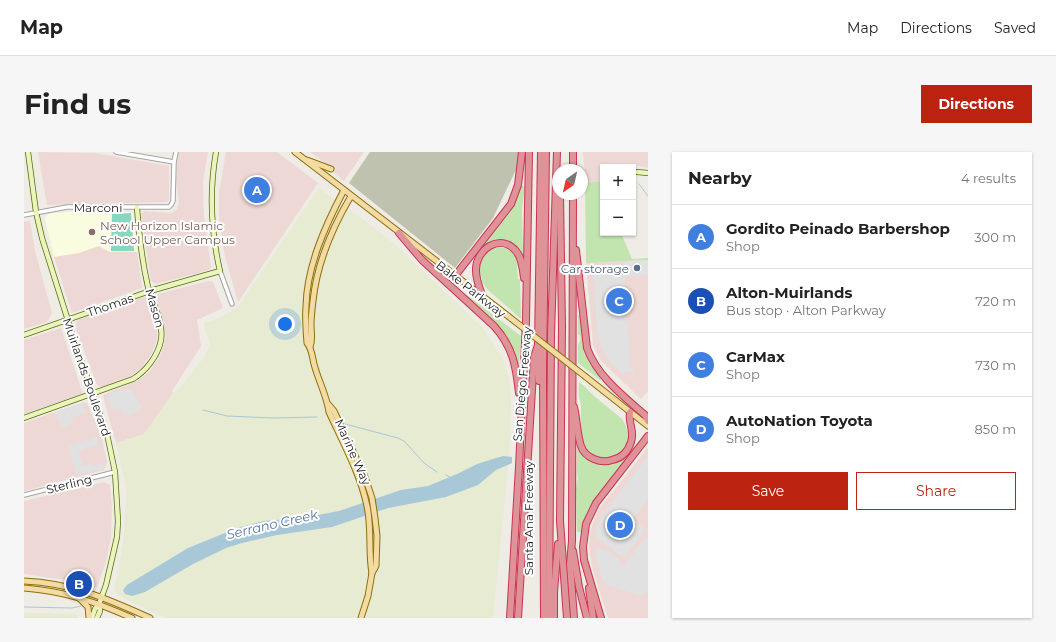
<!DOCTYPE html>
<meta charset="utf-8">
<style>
:root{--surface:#fff;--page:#f6f6f6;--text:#222;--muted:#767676;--line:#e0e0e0;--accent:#bb2310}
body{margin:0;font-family:Montserrat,sans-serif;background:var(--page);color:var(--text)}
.controls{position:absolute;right:12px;top:12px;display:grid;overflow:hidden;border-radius:0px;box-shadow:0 1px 3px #0004}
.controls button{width:36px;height:36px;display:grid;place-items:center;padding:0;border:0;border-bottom:1px solid var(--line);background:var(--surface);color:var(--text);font:20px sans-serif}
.compass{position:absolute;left:528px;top:12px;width:36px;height:36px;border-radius:50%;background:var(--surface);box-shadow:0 1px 3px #0004;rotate:214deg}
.you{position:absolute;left:261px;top:172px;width:14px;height:14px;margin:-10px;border:3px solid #fff;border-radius:50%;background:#1a73e8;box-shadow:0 0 0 6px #1a73e833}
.badge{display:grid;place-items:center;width:26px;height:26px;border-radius:50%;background:var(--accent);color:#fff;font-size:13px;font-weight:700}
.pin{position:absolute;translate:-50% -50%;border:2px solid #fff;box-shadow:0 1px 4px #0006}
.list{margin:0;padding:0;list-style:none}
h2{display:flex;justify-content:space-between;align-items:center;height:52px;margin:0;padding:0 16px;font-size:17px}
h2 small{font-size:13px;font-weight:400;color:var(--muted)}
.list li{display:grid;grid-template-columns:26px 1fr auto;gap:12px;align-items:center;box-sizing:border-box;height:64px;padding:0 16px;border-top:1px solid var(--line)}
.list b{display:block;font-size:15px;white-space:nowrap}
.list p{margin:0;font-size:13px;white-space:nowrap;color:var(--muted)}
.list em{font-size:13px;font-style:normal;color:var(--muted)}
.actions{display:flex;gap:8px;padding:12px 16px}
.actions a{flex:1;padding:9px 0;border:1px solid var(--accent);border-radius:0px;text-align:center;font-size:14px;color:var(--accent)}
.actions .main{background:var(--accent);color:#fff}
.map{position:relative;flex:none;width:624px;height:466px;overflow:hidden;border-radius:0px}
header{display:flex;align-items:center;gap:24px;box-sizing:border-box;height:56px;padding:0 20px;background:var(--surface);border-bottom:1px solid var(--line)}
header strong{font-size:19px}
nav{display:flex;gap:22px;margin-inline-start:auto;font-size:14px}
.intro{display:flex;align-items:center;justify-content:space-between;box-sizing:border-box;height:96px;padding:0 24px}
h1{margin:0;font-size:28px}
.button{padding:10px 18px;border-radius:0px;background:var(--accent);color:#fff;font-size:14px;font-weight:700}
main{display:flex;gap:24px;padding:0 24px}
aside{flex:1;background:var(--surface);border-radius:0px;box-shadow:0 1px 3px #0004}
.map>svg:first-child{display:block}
.commercial{fill:#edd8d5}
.education{fill:#f9fcdf}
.construction{fill:#c0c2b0}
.farmland{fill:#e6ebd1}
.grass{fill:#c2e4ae}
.pitch{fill:#88d7c1}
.parking{fill:#e1e1e1}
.water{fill:#a8c8d8}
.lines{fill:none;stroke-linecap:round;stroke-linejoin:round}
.stream{stroke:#a8c8d8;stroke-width:1}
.street-casing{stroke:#a4a4a4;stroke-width:5.5}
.secondary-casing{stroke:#576c0d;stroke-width:6}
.primary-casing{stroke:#8b700c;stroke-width:7}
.highway-casing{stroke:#cb3255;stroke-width:8}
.street{stroke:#fff;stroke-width:3.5}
.secondary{stroke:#ebf4bc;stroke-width:4.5}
.primary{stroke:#f4daa3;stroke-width:5}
.highway{stroke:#df9297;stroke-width:6}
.primary-bridge-casing{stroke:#8b700c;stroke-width:7;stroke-linecap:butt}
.primary-bridge{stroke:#f4daa3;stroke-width:5}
.education-dot{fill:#8d6e63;stroke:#fff;stroke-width:1.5}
.service-dot{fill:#5c6f8a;stroke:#fff;stroke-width:1.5}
.labels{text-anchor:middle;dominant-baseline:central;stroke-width:4;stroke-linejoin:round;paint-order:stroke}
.street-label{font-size:12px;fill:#1d1d1d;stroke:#fff}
.education-label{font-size:12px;fill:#785e54;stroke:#fff;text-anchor:start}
.service-label{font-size:12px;fill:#4e5e75;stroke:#fff;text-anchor:end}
.water-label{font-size:13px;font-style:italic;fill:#5272a5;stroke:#fff}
</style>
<header>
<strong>Map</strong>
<nav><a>Map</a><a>Directions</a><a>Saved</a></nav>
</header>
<div class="intro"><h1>Find us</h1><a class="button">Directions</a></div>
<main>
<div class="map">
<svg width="624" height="466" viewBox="0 0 624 466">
<rect width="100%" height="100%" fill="#eeece4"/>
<g class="commercial">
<polygon points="14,0 71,1 145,14 145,48 143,50 23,53"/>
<polygon points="154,0 184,0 179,29 180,65 187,115 185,118 132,132 127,129 117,63 120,59 147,61 153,57 155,51 152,28"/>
<polygon points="202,0 253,0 294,31 214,150 201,105 195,64 195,41"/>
<polygon points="286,0 340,0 320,29 310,21 311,18"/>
<polygon points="559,0 624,0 624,16 611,13 608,15 579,15 579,29 562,31"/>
<polygon points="6,69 11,99 28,161 23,170 0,177 0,70"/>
<polygon points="75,94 86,100 113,100 118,136 48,161 30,105 51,101"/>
<polygon points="624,108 624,239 617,247 577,209 569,193 562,111"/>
<polygon points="185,129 189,130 199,156 173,168 177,194 148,239 149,241 120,282 92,291 81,252 79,243 115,228 125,220 135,206 139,196 142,183 140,174 132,144 134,142"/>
<polygon points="120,145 124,147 133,178 133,188 127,203 117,216 106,224 78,235 73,233 51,174 54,168"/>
<polygon points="37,176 59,242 0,262 0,188"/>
<polygon points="60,250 63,251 77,283 83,310 80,318 0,339 0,271"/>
<polygon points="624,295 624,466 584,466 568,415 566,402 565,392 567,377 573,360 579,351 589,340"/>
<polygon points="80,330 86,333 88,356 87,385 82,410 73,435 68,436 42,428 0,422 0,349"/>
</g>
<polygon class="education" points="41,60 109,60 113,100 86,100 75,94 55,101 30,105 21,67 24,62"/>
<polygon class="construction" points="346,0 498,0 498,5 469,66 431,116 325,31"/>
<g class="farmland">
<polygon points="295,36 345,72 370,92 458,175 480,209 485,227 487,245 485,304 469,466 142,466 93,443 90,436 95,414 99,391 102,351 102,336 92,291 120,282 147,244 156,236 181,204 186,191 180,175 181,170 191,168 213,156"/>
<polygon points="0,461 52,462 54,466 0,466"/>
</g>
<g class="grass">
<polygon points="579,29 579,81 597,81 608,107 624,106 624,108 562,111 561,31"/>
<path d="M497,34H501L498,59L499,102H497L493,96L488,92L461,94L459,92C474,74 489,57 497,34Z"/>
<path d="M476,95C497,98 492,112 494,126L496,128L497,167L463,137L458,129V125L456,126C454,111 460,97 476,95Z"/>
<polygon points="443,143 497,184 495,212 494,212 489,197 484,188 442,145"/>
<path d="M554,163H556C558,188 561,207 578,226L576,228L554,211V193L556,188V184L554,182Z"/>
<path d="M555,230L562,236L570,244L598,267L602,274L603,279L605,278C607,304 575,318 561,294C555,283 557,267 557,255C557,251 556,249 555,245C554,240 555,235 555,230Z"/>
<path d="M553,296H555L583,312L589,311L599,307L601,308C583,331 563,352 557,380H553L552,336L554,326L553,322Z"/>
</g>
<polygon class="pitch" points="107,61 110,99 87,99 88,62"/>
<g class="parking">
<polygon points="624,108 624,123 602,125 601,109"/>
<polygon points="597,112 598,120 600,120 602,139 599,141 602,141 603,162 601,163 601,170 604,171 606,212 604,213 605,215 609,215 609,220 601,220 599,222 587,211 576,193 573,178 569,118 572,117 572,114"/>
<polygon points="107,236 118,255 112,260 102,264 101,262 99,262 96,256 91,258 90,255 87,256 83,246 85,245 85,242 99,237 100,239"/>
<polygon points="59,251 62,260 47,266 49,272 38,276 31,261"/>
<polygon points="73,284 75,293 55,299 58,314 67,312 67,314 79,312 79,317 52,323 44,294"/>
<polygon points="624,304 624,347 609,367 620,376 619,378 621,379 601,405 599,403 598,405 572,385 574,383 571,382 572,378 578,364"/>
<polygon points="621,386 624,386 624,438 621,443 617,441 617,444 581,432 581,430 579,430 571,404 573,403 571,400 575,395 581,400 583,398 596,408 595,410 600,414"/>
</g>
<polygon class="water" points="479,304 488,305 488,311 472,318 454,333 422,345 364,356 308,375 253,383 218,391 202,396 169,412 121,440 108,444 101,442 99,438 103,433 164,396 213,376 240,369 284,365 315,359 377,338 404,334 433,322 453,312"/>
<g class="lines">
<g class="stream">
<polyline points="615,32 624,44"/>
<polyline points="179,258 203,264 248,266 293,265"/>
<polyline points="321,272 374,286 380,289 400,311 413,320"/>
<polyline points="422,323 427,326"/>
<polyline points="0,455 48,456 57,454"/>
</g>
<g class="street-casing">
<g id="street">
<polyline points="92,0 150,10"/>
<polyline points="0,63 43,55 145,55 147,53 149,49 150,10 152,0"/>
<polyline points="196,119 208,152"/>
<polyline points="0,343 91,320"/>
</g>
</g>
<g class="secondary-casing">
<g id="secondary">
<polyline points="4,0 12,60 18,86 52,194 83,282 91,320 94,369 93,385 82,433 75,452 71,457 68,466"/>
<polyline points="613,20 624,21"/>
<path d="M0,183L126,139L196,119C187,80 185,40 192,0"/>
<path d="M0,266L109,227C122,219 134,204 137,188C140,171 129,152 124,135C118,109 115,82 113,56"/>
<polyline points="73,466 76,459 75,452"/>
</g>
</g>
<g class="primary-casing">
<g id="primary">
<polyline points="271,0 484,164"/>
<polyline points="283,8 307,17"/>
<path d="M320,38C301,74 283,114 282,154C281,166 282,179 283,191C288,197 288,204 290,212C294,228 303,244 305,260C319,291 336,321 343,354C348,377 344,400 348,421"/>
<path d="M286,195C289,187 287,181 287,173C287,165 288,157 289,149C293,111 308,76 327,44"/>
<polyline points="562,225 624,274"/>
<polyline points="304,252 310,259 341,325 348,346 351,366 353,384 352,414 348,421 344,444 337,466"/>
<path d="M0,429C48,431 84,447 126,466"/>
<path d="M0,436C40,439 72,450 108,466"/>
<polyline points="55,446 64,455 65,466"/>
</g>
</g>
<g class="highway-casing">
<g id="highway">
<polyline points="549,0 549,18"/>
<polyline points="536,42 538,175 536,369 543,466"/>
<polyline points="549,42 548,389 546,412 550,466"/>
<path d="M375,81L398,108L470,174C489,195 492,214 495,241"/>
<path d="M552,98L563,196C573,224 599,244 621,263L624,269"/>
<polyline points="431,124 487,52 494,33 498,0"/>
<path d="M459,146C456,137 452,128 452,119C451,98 476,80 492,99C498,106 499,117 500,126"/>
<polyline points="514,197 515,229"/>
<path d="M550,255C553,267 553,283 557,294C561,306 577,312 588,308C598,306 604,300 607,290C611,279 604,272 606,260"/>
<polyline points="549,399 555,435 563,466"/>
<polyline points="565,436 569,466"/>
<polyline points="486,466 495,315 502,169 505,0"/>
<polyline points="494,466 510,205 514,193 517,0"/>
<polyline points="520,466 519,220 522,0"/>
<polyline points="525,466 527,182 533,0"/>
<polyline points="530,466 530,440 534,392"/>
<polyline points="577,466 560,408 559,395 562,372 572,351 624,284"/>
</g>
</g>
<use href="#street" class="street"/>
<use href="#secondary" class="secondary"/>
<use href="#primary" class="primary"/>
<use href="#highway" class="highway"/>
<g class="primary-bridge-casing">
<polyline id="primary-bridge" points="484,164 562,225"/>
</g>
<use href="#primary-bridge" class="primary-bridge"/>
</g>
<circle class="education-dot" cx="68" cy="80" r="4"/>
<circle class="service-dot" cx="613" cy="116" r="4"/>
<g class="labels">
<g class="street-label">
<text x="74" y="55">Marconi</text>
<text transform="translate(447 137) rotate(38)">Bake Parkway</text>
<text transform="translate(86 153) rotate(-19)">Thomas</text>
<text transform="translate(131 156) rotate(74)">Mason</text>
<text transform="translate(63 225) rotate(71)">Muirlands Boulevard</text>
<text transform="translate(498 232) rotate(-85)">San Diego Freeway</text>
<text transform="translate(329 300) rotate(66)">Marine Way</text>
<text transform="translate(45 332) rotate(-14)">Sterling</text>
<text transform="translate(504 366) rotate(-90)">Santa Ana Freeway</text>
</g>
<g class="education-label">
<text x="76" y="73">New Horizon Islamic<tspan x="76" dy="14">School Upper Campus</tspan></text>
</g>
<g class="service-label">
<text x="605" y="116">Car storage</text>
</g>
<g class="water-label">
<text transform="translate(248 372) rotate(-13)">Serrano Creek</text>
</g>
</g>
</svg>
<div class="controls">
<button>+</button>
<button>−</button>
</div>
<svg class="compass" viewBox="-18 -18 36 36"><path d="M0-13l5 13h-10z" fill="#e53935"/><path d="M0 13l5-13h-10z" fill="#767676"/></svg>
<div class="you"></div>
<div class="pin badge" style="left:233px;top:38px;background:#3f7fe0">A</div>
<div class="pin badge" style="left:55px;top:432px;background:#1a4fb4">B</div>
<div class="pin badge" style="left:595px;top:149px;background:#3f7fe0">C</div>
<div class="pin badge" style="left:596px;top:373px;background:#3f7fe0">D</div>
</div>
<aside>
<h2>Nearby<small>4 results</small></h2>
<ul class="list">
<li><span class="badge" style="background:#3f7fe0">A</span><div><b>Gordito Peinado Barbershop</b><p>Shop</p></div><em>300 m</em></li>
<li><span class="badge" style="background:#1a4fb4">B</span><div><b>Alton-Muirlands</b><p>Bus stop · Alton Parkway</p></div><em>720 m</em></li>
<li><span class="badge" style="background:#3f7fe0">C</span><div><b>CarMax</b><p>Shop</p></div><em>730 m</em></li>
<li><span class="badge" style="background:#3f7fe0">D</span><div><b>AutoNation Toyota</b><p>Shop</p></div><em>850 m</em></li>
</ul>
<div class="actions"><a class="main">Save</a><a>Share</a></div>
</aside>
</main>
